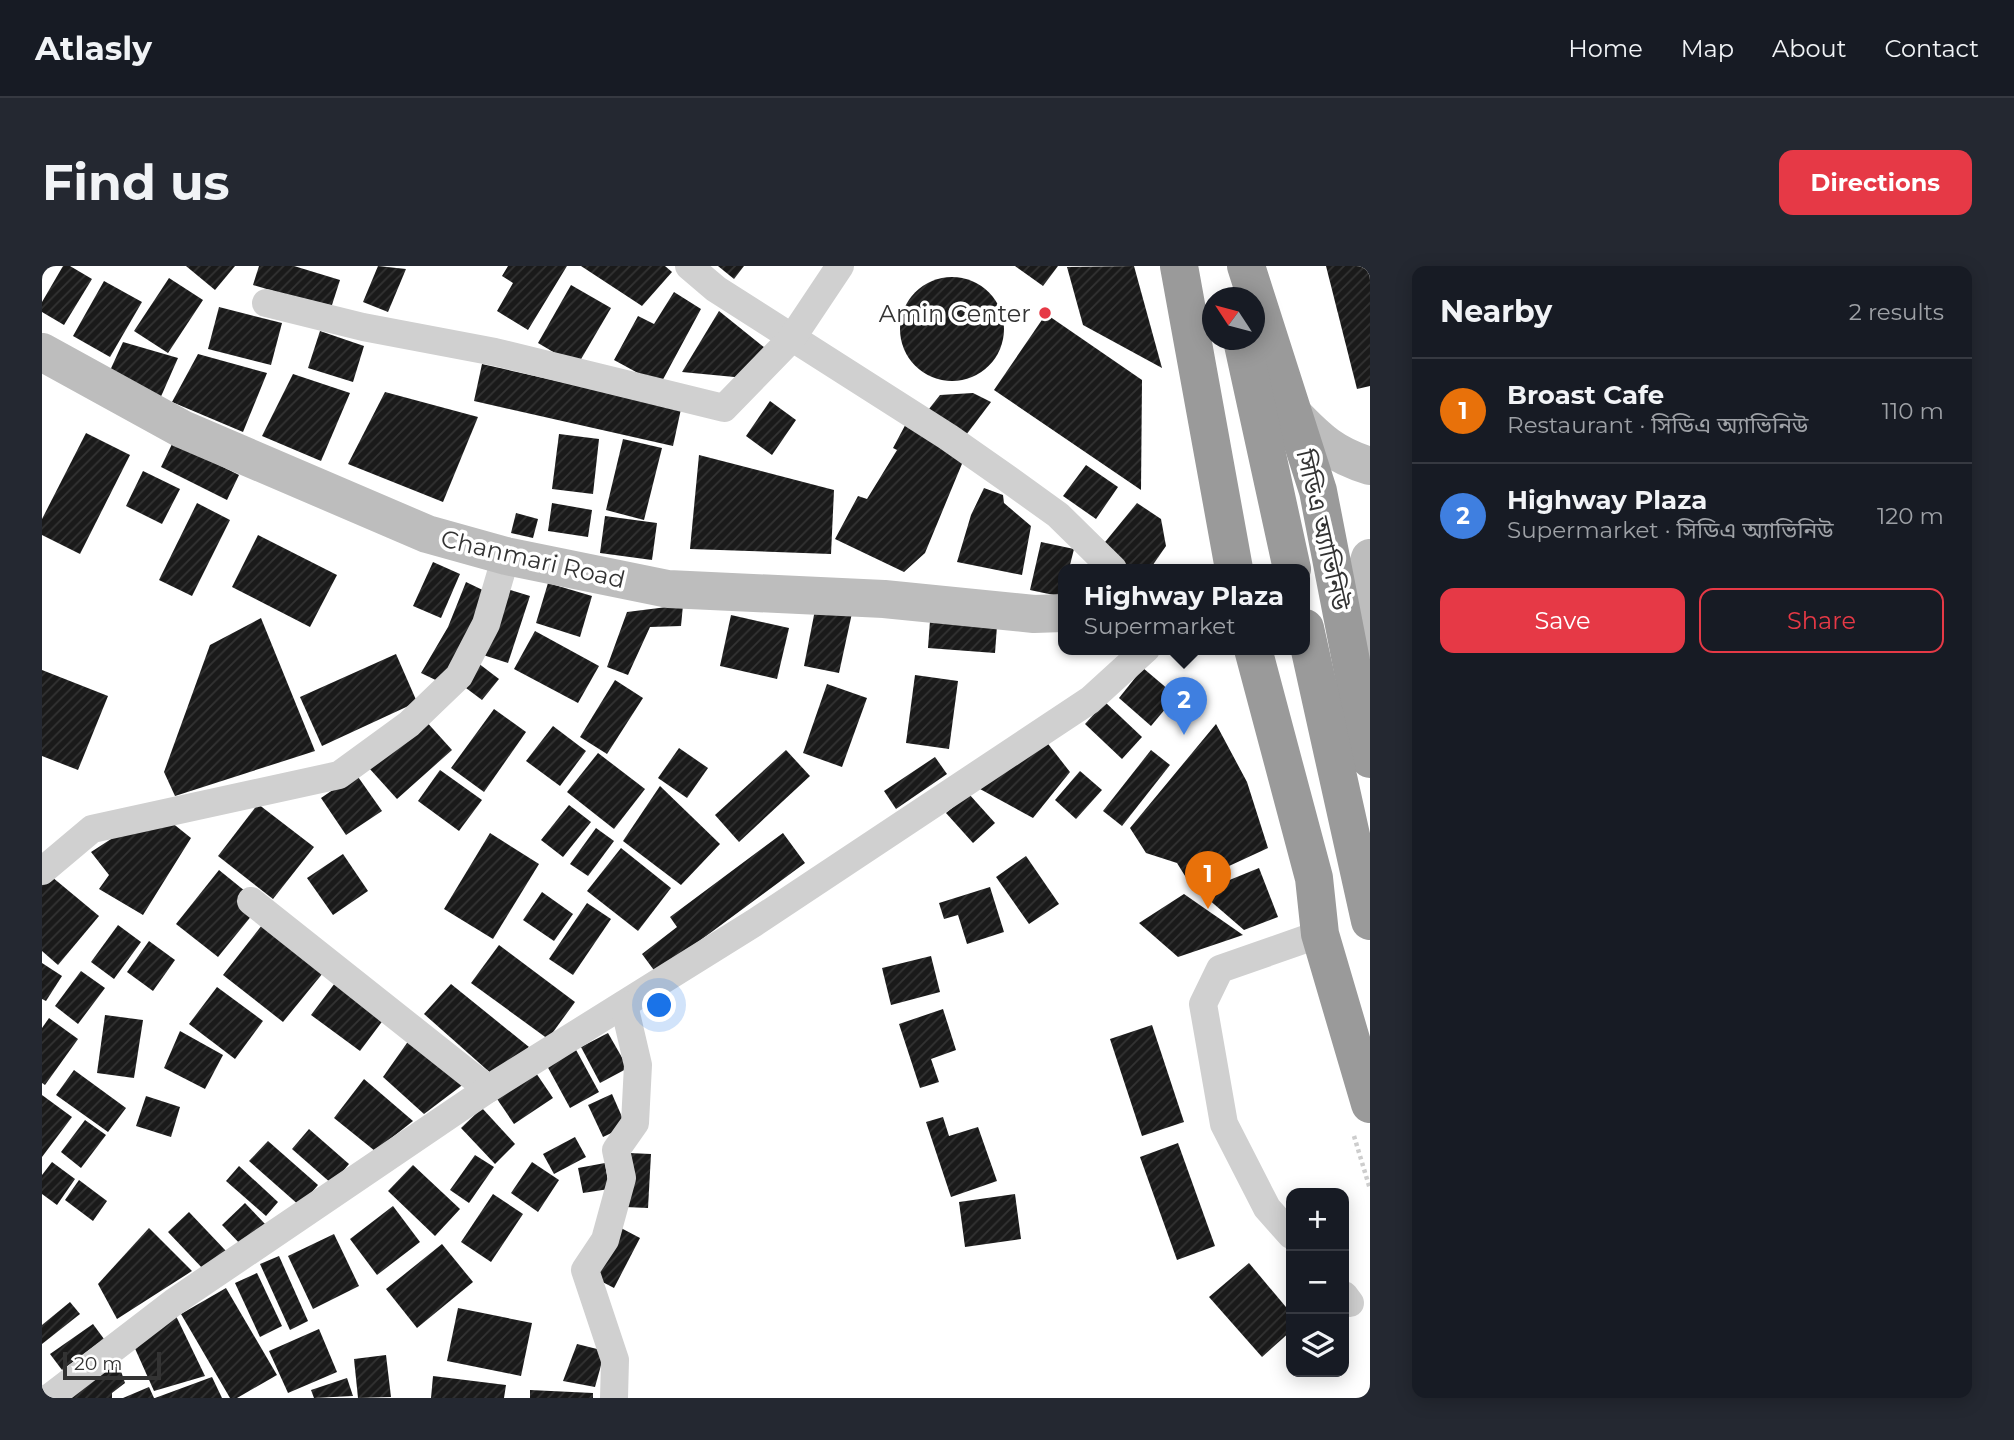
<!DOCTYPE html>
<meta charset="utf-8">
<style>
:root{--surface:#171b24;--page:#242831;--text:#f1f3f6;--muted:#9ea1a6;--line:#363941;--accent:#e63946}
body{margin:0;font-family:Montserrat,"Noto Sans Bengali",sans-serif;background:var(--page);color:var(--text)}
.controls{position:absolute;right:21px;bottom:21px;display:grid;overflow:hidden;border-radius:14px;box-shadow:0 4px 18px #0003}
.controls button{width:63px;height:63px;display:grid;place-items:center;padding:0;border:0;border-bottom:2px solid var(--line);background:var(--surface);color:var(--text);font:35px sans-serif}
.compass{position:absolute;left:1160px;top:21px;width:63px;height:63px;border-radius:50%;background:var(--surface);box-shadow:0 4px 18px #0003;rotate:306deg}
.scale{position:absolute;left:21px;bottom:18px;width:98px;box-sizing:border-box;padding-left:7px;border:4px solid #333;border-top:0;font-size:19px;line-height:24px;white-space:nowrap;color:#333;-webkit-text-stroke:5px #fff;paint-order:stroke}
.you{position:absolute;left:618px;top:740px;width:24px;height:24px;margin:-18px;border:5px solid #fff;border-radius:50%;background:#1a73e8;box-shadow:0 0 0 10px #1a73e833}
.badge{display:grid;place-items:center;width:46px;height:46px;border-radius:50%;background:var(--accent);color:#fff;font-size:23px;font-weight:700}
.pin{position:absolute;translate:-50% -58px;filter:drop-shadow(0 2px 4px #0008)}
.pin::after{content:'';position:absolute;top:37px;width:24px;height:21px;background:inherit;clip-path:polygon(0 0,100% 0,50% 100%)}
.popup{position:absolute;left:1016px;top:298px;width:252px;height:91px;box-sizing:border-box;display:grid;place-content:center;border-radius:14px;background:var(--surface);filter:drop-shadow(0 2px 5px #0005);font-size:23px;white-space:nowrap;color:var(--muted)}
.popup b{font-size:26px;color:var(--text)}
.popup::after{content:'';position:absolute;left:50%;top:100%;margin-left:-14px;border:14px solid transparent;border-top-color:var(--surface)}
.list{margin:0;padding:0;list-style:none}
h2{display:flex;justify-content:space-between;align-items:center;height:91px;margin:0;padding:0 28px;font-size:30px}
h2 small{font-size:23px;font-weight:400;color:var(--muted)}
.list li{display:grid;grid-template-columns:46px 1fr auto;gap:21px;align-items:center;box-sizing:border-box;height:105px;padding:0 28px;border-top:2px solid var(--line)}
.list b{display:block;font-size:26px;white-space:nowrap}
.list p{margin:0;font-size:23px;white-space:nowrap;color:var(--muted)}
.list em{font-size:23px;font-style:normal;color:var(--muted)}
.actions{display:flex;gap:14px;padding:21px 28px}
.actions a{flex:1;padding:16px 0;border:2px solid var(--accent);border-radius:14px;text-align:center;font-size:24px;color:var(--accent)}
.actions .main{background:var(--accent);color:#fff}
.icon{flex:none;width:38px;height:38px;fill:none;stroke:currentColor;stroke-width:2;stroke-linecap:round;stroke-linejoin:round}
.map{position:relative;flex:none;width:1328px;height:1132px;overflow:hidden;border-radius:14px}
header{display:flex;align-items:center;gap:42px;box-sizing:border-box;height:98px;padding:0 35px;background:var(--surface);border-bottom:2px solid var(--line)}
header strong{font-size:33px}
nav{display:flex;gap:38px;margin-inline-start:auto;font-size:24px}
.intro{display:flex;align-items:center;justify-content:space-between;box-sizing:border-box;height:168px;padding:0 42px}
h1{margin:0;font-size:49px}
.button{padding:18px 32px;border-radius:14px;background:var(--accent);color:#fff;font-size:24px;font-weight:700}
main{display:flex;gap:42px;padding:0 42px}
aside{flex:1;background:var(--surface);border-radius:14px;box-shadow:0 4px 18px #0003}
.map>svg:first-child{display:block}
.building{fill:url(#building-hatch)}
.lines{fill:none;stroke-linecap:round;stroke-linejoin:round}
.path{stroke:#cdcdcd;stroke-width:4.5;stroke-dasharray:3.5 3.5;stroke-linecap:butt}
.street{stroke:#d0d0d0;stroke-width:28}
.secondary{stroke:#bdbdbd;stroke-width:38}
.highway{stroke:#9a9a9a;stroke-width:38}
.poi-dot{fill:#e63946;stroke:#fff;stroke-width:2.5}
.labels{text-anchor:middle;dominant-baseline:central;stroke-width:7;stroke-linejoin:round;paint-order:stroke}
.poi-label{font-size:24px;fill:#333;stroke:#fff;text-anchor:end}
.street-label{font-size:24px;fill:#333;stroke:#fff}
</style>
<header>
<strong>Atlasly</strong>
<nav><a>Home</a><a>Map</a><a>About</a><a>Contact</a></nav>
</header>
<div class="intro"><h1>Find us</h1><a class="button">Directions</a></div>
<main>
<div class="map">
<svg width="1328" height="1132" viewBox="0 0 1328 1132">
<defs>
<pattern id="building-hatch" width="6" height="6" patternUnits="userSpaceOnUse" patternTransform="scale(1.75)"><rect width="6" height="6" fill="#1a1a1a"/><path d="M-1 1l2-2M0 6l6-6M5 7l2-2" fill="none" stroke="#333"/></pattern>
</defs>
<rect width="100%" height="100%" fill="#fff"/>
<g class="building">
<polygon points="21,0 28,0 50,13 22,59 0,46 0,36"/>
<polygon points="144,0 193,0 173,24"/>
<polygon points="217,0 252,0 298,14 289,42 211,19"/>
<polygon points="336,0 364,3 346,46 321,36"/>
<polygon points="466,0 525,0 486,64 455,45 471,17 460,10"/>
<polygon points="539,0 623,0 630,6 600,40"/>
<polygon points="676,0 702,0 692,13"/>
<polygon points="973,0 1016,0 1001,20"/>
<polygon points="1092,0 1120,102 1041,59 1025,1"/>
<polygon points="1284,0 1328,0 1328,120 1315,123"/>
<circle cx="910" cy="63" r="52"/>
<polygon points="127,12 161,34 126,87 92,65"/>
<polygon points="62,15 100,36 68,91 31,70"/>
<polygon points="529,19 569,42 535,100 496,77"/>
<polygon points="632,26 659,43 618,119 572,94 596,50 612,58"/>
<polygon points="177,41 240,57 229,99 166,83"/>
<polygon points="677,45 723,82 703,112 640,106"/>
<polygon points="1004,48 1100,114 1099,224 952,124"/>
<polygon points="278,65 322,80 311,116 266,102"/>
<polygon points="81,76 136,92 117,135 66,109"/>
<polygon points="156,88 225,107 201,166 130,136"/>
<polygon points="440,98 639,143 631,180 432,135"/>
<polygon points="251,108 308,127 279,195 220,170"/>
<polygon points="343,126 436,151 401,236 306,198"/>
<polygon points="931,127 949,136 921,173 883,148 898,129"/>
<polygon points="728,135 754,154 730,189 704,170"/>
<polygon points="867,152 922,193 883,287 862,306 793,273 816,230 825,233 855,184 851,182"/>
<polygon points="44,167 88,189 38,288 0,269 0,253"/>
<polygon points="517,168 557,173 551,228 510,223"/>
<polygon points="581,173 620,182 602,254 564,244"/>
<polygon points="131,176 197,209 185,234 119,201"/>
<polygon points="657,189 792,224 789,288 648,283"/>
<polygon points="1044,199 1076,221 1054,253 1021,230"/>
<polygon points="101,205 138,223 120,258 84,240"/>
<polygon points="942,222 961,229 962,237 989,260 980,309 915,296 929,249"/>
<polygon points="155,237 188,254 150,330 117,314"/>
<polygon points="510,237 550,244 546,271 506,265"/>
<polygon points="1095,237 1119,253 1124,280 1108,303 1090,303 1059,281"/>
<polygon points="474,247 496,253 491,272 469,267"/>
<polygon points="563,250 615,257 610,294 558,287"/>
<polygon points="216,269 295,309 268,361 190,321"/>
<polygon points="999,276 1032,283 1027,303 1021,303 1021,331 988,324"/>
<polygon points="391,296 418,308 399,352 371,340"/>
<polygon points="424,316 449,328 404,419 379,407 406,361"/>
<polygon points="506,317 550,330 538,371 494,357"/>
<polygon points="459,321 488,330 466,397 438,388"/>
<polygon points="641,339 639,360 608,361 586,409 565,401 585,346"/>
<polygon points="774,339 810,347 797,407 762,400"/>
<polygon points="689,349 747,362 735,413 678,400"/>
<polygon points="219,352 273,485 133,530 122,506 168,379"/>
<polygon points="888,355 955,360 953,387 886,382"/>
<polygon points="493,365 557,400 536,437 472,403"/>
<polygon points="354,388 375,436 280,480 258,431"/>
<polygon points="436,397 457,413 440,434 420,419"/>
<polygon points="1101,402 1134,430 1109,460 1077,432"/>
<polygon points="0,404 66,430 36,504 0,490"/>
<polygon points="873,409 916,415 907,483 864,477"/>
<polygon points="573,414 601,432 565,488 538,471"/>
<polygon points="785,418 825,432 800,501 761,487"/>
<polygon points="1063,436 1100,471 1080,493 1043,458"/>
<polygon points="452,443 484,466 442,526 409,502"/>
<polygon points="382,453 410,484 355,533 327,502"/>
<polygon points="1174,458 1205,516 1226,582 1148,618 1135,597 1104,587 1088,562"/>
<polygon points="511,460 544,485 518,520 484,495"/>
<polygon points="1003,474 1028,506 991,552 938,523"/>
<polygon points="637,482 666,502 645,532 616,512"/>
<polygon points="744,484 768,510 697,576 673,549"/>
<polygon points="1109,484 1128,499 1080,560 1061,545"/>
<polygon points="556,487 603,523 572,563 525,526"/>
<polygon points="893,491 905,508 854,543 842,525"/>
<polygon points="398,504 440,534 417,565 376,535"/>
<polygon points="1038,505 1060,524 1034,553 1013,534"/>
<polygon points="314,508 340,545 304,569 279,532"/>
<polygon points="618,520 678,578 639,619 581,575"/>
<polygon points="927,528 953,557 931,577 904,547"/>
<polygon points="216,538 272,581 231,633 176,590"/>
<polygon points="527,539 549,556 521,591 499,574"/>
<polygon points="124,552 149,572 101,649 57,623 67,609 49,586 83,564"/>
<polygon points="554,562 572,575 546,610 528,598"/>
<polygon points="448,567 497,598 451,673 402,643"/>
<polygon points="741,567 763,597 614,707 600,688 635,661 628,651"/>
<polygon points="579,582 629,622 596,665 545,625"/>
<polygon points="301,588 326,625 291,649 265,612"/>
<polygon points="984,590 1017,638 987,658 954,611"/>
<polygon points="1217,602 1236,651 1202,664 1158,626"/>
<polygon points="177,604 219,638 176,691 134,658"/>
<polygon points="4,606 57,650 16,699 0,685 0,611"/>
<polygon points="948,621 962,666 925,678 916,649 902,653 897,637"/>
<polygon points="500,626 531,648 512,675 481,654"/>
<polygon points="1142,628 1201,669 1136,691 1097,657"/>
<polygon points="545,637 569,653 531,709 507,693"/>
<polygon points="224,654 285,702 241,756 181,709"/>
<polygon points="76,659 99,676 72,713 49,696"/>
<polygon points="107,675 133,694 111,725 85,706"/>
<polygon points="457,679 533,736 506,773 429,717"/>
<polygon points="889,690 898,726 849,739 840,702"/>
<polygon points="0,697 20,710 4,735 0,733"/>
<polygon points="39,705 63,722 36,758 13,740"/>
<polygon points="293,717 342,753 318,785 269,749"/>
<polygon points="409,718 487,781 452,810 382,748"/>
<polygon points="175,721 221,755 193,793 147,758"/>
<polygon points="901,743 914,784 889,793 897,816 878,822 857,758"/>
<polygon points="63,749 101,754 92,812 55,807"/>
<polygon points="7,752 36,773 3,819 0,817 0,762"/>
<polygon points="1110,759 1142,856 1100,870 1068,773"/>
<polygon points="138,765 181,789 163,823 122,802"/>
<polygon points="372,767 427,814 382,848 341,811"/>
<polygon points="566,767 586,802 558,817 539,781"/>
<polygon points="533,782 557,826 528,842 504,798"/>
<polygon points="32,804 84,842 66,866 14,829"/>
<polygon points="492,804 511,832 472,858 453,830"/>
<polygon points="322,813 371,855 333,885 292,852"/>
<polygon points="570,828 584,860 561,871 546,839"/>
<polygon points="0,829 30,851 0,891"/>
<polygon points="104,830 138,841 129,871 94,860"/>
<polygon points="440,842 473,878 453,898 419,862"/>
<polygon points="901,851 907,870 936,861 955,915 909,931 884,856"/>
<polygon points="43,854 64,869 39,902 19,886"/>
<polygon points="267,863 307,898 290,918 250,883"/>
<polygon points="533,871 544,891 512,908 501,888"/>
<polygon points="226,875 276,919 258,940 207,895"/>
<polygon points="1136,877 1173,980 1135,994 1098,891"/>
<polygon points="587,887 609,888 606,942 583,941"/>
<polygon points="433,889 452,901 427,937 408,924"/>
<polygon points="10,896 33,913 15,939 0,928 0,909"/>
<polygon points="490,896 517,914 496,946 469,927"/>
<polygon points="563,897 567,923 541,927 536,902"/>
<polygon points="371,899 418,943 393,970 346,925"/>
<polygon points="197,900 236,936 224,950 184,915"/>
<polygon points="37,914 65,935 51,955 23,934"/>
<polygon points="451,928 481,948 449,996 419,976"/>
<polygon points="973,928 979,973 923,981 917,936"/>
<polygon points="203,937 225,960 202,982 180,959"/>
<polygon points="351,940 378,976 335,1009 308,973"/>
<polygon points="147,946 184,985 163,1005 126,966"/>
<polygon points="107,962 150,1005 75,1053 56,1018"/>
<polygon points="579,962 598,972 572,1022 553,1012"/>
<polygon points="292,968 317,1020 271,1043 246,990"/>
<polygon points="400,978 431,1016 375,1062 344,1023"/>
<polygon points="237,990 266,1055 248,1064 218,998"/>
<polygon points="1207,997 1249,1047 1249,1065 1220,1091 1167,1031"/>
<polygon points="215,1007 240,1060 218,1071 193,1017"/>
<polygon points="184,1022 235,1109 195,1132 188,1132 139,1048"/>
<polygon points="28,1036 38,1048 0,1078 0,1059"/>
<polygon points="416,1042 490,1057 479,1110 405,1095"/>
<polygon points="134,1050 163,1110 112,1125 91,1078"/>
<polygon points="51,1058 62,1073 20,1104 8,1088"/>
<polygon points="277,1063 295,1106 246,1127 227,1085"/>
<polygon points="535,1078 563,1085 553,1121 521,1115"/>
<polygon points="344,1089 349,1131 316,1132 312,1093"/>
<polygon points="74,1090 83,1117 70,1127 70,1132 14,1132"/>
<polygon points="391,1110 464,1119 462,1132 389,1132"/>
<polygon points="170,1111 180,1132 113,1132"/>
<polygon points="305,1112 311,1130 272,1132 269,1124"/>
<polygon points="107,1121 112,1132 81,1132"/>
<polygon points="488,1124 551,1127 551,1132 488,1132"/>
</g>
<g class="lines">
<polyline class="path" points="1312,870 1328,923"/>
<g class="street">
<polyline points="647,0 674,23 906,171 966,213 1016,249 1071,303"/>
<polyline points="224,37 321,61 453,86 682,142 750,72 798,0"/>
<polyline points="0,605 50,563 297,509 367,458 417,410 444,358 464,290"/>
<polyline points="209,635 446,823"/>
<polyline points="1249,969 1225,942 1182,858 1161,738 1178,703 1278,668"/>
<polyline points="1302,1029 1308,1037"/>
<polyline points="7,1132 132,1036 446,823 712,657 1048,434 1104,383"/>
<polyline points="572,1132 573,1094 543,1004 563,974 580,912 574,884 593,857 596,799 582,739"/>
</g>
<g class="secondary">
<polyline points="0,86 140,163 385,268 464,290 626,323 842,333 992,348 1021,347"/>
<path d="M1251,148C1277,175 1292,189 1328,200"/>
<polyline points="1312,382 1316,331 1328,292"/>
</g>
<g class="highway">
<polyline points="1137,0 1192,303"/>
<polyline points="1204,0 1276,225 1328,493"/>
<polyline points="1200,74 1250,303"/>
<polyline points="1263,362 1328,655"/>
<polyline points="1211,383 1272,612 1278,668 1328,838"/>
</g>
</g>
<circle class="poi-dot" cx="1003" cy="47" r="7"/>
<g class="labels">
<g class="poi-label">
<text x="989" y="47">Amin Center</text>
</g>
<g class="street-label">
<text transform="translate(1281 264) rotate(77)">সিডিএ অ্যাভিনিউ</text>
<text transform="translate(491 293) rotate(13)">Chanmari Road</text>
</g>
</g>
</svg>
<div class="controls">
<button>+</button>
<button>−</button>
<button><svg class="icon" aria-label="layers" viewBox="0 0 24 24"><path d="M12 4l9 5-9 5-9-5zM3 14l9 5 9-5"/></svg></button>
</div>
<svg class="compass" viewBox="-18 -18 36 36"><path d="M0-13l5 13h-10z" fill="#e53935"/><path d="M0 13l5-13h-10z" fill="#9ea1a6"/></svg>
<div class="scale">20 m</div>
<div class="you"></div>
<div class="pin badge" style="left:1166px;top:643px;background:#e8710a">1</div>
<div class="pin badge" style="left:1142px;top:469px;background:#3f7fe0">2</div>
<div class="popup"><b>Highway Plaza</b>Supermarket</div>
</div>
<aside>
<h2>Nearby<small>2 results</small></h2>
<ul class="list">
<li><span class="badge" style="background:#e8710a">1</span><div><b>Broast Cafe</b><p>Restaurant · সিডিএ অ্যাভিনিউ</p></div><em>110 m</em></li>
<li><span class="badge" style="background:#3f7fe0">2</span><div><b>Highway Plaza</b><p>Supermarket · সিডিএ অ্যাভিনিউ</p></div><em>120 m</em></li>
</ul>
<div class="actions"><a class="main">Save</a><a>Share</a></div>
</aside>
</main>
